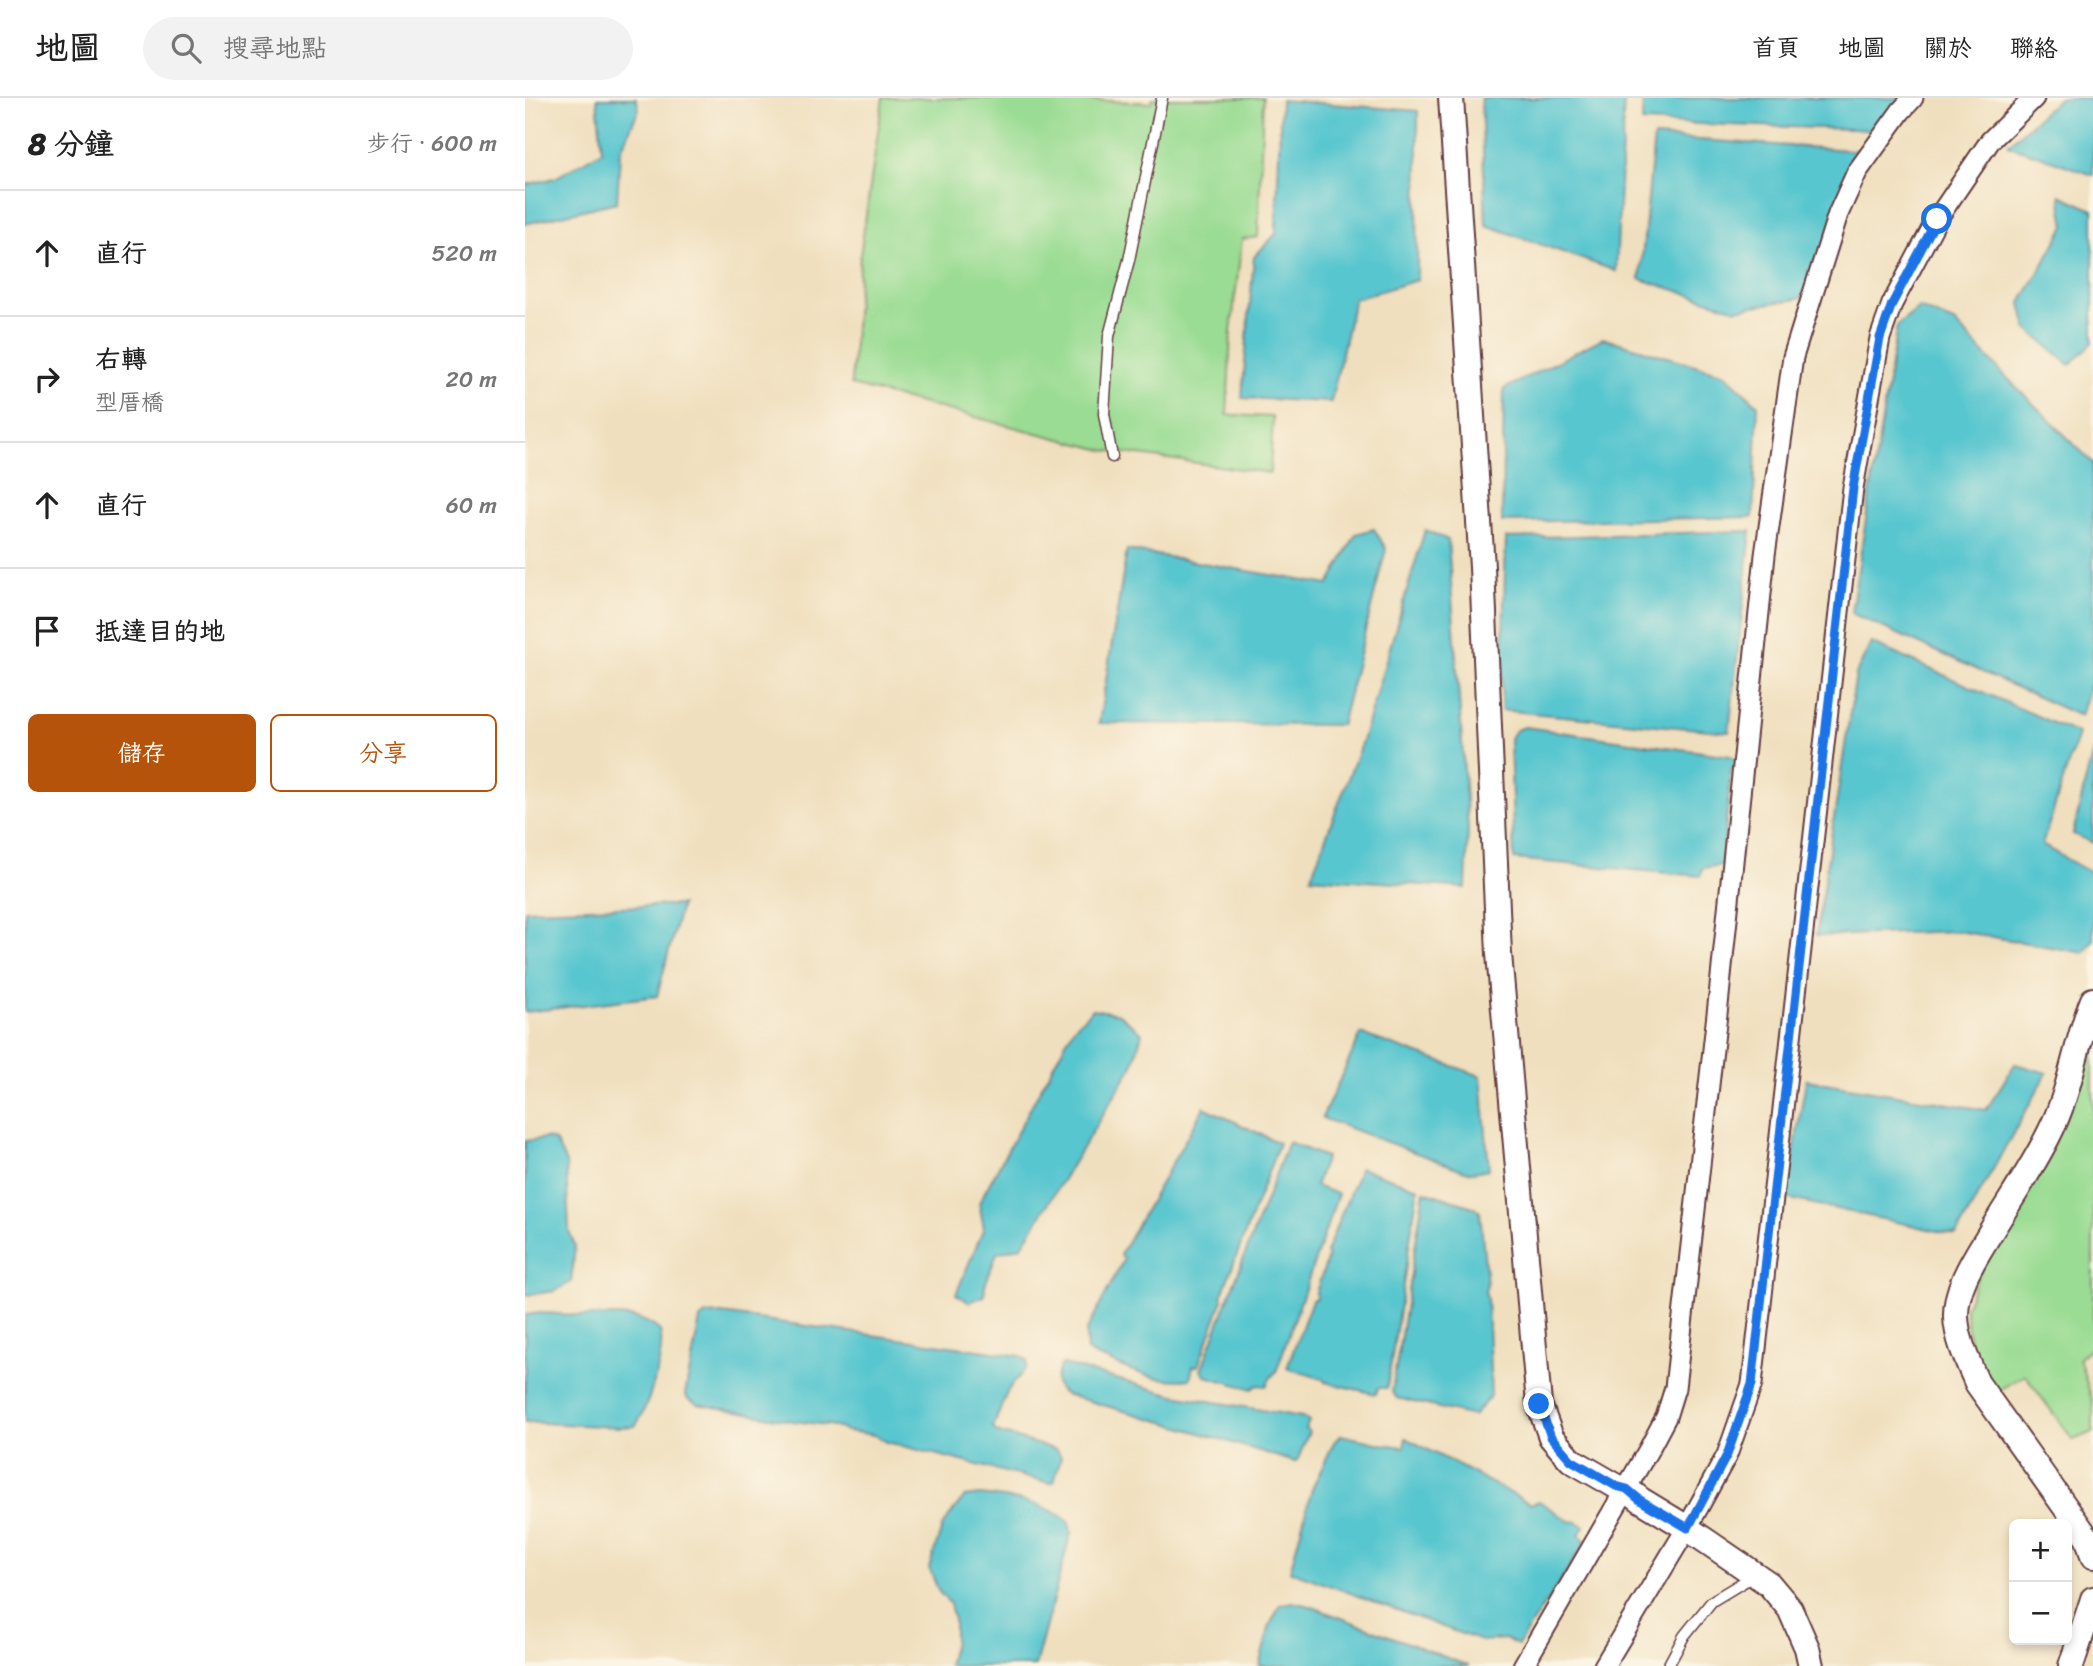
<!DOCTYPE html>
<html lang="zh-TW">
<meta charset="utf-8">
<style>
:root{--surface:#fff;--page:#f2f2f2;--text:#222;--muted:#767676;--line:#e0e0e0;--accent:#b45309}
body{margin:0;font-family:Sriracha,"LXGW WenKai TC",sans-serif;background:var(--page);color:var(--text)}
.controls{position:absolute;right:21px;bottom:21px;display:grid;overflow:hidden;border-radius:10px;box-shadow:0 4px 10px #0003}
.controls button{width:63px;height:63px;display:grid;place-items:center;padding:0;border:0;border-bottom:2px solid var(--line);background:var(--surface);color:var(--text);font:35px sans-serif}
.stop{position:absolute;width:21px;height:21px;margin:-16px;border:5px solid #1a73e8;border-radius:50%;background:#fff}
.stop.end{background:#1a73e8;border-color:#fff;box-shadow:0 2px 7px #0008}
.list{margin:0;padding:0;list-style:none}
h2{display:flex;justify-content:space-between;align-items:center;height:91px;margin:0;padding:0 28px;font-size:30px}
h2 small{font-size:23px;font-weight:400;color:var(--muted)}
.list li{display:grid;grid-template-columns:46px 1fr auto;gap:21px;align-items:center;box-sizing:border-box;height:126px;padding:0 28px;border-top:2px solid var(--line)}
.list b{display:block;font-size:26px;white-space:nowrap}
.list p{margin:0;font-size:23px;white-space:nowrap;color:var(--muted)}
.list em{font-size:23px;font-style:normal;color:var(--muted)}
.actions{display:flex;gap:14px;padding:21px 28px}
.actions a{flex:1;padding:16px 0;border:2px solid var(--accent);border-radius:10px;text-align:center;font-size:24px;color:var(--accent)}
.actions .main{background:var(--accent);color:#fff}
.icon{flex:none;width:38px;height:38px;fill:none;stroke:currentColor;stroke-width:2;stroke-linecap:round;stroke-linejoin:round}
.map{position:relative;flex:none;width:1568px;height:1568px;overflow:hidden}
header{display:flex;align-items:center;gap:42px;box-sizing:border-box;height:98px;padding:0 35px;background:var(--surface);border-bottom:2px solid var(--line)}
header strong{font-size:33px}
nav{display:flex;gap:38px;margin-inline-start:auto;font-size:24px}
.search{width:490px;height:63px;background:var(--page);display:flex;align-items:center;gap:18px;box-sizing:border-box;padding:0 24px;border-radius:38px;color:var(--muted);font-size:26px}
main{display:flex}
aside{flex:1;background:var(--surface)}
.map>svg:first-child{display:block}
.green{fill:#9adc93;stroke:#727e5f;stroke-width:2}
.water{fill:#59c6cf;stroke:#52727d;stroke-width:2}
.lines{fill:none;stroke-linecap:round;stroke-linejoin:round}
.service-casing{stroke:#633c41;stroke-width:13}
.minor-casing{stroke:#633c41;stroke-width:23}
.tertiary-casing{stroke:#633c41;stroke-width:28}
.service{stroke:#fff;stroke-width:10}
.minor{stroke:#fff;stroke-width:19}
.tertiary{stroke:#fff;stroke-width:24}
.route{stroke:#1a73e8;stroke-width:9}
</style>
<header>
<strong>地圖</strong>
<div class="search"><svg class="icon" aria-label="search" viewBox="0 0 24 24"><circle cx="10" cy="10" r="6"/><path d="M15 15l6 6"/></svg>搜尋地點</div>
<nav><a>首頁</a><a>地圖</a><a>關於</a><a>聯絡</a></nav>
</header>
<main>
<aside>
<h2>8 分鐘<small>步行 · 600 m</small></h2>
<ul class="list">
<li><svg class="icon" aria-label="ahead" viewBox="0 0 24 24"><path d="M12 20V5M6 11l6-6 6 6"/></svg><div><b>直行</b></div><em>520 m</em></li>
<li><svg class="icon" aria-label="right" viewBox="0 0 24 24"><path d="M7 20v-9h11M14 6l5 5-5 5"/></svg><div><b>右轉</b><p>型厝橋</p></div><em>20 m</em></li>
<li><svg class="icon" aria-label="ahead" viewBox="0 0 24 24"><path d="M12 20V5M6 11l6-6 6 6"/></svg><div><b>直行</b></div><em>60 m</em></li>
<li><svg class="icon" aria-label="arrive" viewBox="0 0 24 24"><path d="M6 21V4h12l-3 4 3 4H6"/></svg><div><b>抵達目的地</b></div></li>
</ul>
<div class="actions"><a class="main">儲存</a><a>分享</a></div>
</aside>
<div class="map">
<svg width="1568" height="1568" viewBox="0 0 1568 1568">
<rect width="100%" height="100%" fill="#fcf5e5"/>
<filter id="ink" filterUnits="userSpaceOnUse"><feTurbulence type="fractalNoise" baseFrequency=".0143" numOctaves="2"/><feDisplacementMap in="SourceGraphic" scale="14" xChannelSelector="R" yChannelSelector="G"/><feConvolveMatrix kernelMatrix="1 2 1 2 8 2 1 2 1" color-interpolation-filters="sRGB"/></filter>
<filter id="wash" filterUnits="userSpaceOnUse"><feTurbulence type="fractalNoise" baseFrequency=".00686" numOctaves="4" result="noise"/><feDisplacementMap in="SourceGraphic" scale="28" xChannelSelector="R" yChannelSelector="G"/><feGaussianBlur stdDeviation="1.57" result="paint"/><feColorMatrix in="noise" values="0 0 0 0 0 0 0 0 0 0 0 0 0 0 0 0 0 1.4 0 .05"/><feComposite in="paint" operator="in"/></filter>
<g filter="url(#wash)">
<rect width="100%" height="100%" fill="#f0dfbe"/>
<g class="green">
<polygon points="358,0 518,0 626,5 628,0 738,0 733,139 717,141 706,234 702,317 748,319 745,375 578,352 326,287 335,158"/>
<polygon points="1568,928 1568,1248 1554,1260 1568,1305 1568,1334 1548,1342 1500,1277 1469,1295 1447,1261 1440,1210 1459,1163"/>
</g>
<g class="water">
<polygon points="72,0 111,0 114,11 95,54 92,104 0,126 0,87 30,80 77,53"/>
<polygon points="956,0 1099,0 1091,173 961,127"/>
<polygon points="1118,0 1381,0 1357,32 1117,24"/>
<polygon points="1534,0 1568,0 1568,77 1483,47"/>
<polygon points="756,2 893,13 892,182 829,201 806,304 717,300 729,159 751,136"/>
<polygon points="1129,39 1341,53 1277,200 1211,211 1115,181"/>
<polygon points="1535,97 1568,112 1568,244 1545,267 1502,231 1496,205 1540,128"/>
<polygon points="1394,210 1429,224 1483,281 1568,365 1568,575 1555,618 1326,515 1372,228"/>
<polygon points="1078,240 1200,276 1233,307 1228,419 977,424 979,291"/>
<polygon points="849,431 861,451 816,627 574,625 602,452 804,487 831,436"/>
<polygon points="900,432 923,442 943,731 941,790 786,779 836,646"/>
<polygon points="1226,433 1204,634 976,612 981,440"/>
<polygon points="1346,545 1553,636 1517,747 1568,776 1568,842 1559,855 1433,833 1291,838 1331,576"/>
<path d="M1000,629L1205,658L1216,663L1206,672L1197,767L1178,770L1175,778L989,761L985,641C988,633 992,631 1000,629Z"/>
<polygon points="1568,652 1568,745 1548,736"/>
<polygon points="156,807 132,898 0,914 0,812"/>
<polygon points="568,911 594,916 617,935 608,967 497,1148 472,1155 460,1187 459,1198 445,1204 431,1196 459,1130 454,1105 549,929"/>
<polygon points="836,936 956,978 964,1071 948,1074 940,1073 797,1020"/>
<polygon points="1490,966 1522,975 1431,1137 1261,1100 1281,982 1461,1012"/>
<path d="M679,1009L754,1045L696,1199L698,1201L673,1268H668L665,1281C637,1285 608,1274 582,1262C574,1259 567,1258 562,1252L561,1234L599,1161L595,1157Z"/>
<polygon points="21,1040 30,1043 41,1065 44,1133 50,1149 46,1184 30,1193 0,1197 0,1043"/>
<polygon points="763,1044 801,1059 790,1088 813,1096 751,1274 746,1279 741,1288 732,1287 727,1291 680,1278 676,1272"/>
<polygon points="835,1070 893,1090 862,1290 853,1290 851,1296 800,1284 798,1281 762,1270 787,1202 792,1200 791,1194 803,1159 801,1155"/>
<polygon points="899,1093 951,1110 955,1114 962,1187 960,1193 962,1200 966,1298 948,1318 872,1300 867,1294"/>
<path d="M14,1215C29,1215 44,1217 59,1218C86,1220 111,1212 135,1233C141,1255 123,1310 110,1328L95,1329L0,1324V1217Z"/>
<polygon points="197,1216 496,1258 502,1262 502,1269 483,1292 468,1329 471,1334 532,1352 536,1359 529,1384 524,1385 362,1344 349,1337 322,1333 304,1327 268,1323 172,1306 163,1301 160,1296 175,1221 181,1217"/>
<path d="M537,1266L649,1297L777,1319L784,1323L781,1331L784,1334L773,1361L770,1364L649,1327L539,1296C527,1286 530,1279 537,1266Z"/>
<polygon points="816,1337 856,1346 879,1349 881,1340 1006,1406 1014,1403 1044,1423 1052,1424 1059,1428 1054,1437 1061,1443 993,1547 980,1541 956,1543 765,1473 787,1391 809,1344"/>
<path d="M455,1397C484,1400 521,1404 544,1424L546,1435L510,1568H423L429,1543V1522L425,1506L414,1494L404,1470L418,1427L439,1399Z"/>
<polygon points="767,1504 785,1508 944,1568 734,1568 745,1527 755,1507"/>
</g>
</g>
<g filter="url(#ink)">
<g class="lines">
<g class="service-casing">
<g id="service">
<polyline points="587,359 579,316 584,238 604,162 637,0"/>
<polyline points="1143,1568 1159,1538 1187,1503 1230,1477"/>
</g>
</g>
<g class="minor-casing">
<g id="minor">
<polyline points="998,1568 1124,1351 1141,1319 1150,1290 1194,898 1240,457 1268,259 1313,116 1332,74 1376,13 1388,0"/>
<polyline points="1079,1568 1162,1430 1202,1357 1227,1286 1328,390 1355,240 1367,206 1412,121 1465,43 1509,0"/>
</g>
</g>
<g class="tertiary-casing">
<g id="tertiary">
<polyline points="926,0 957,469 974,856 1014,1306 1026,1339 1046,1362 1091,1388 1102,1391 1116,1402 1162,1430 1244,1486 1265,1511 1282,1550 1286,1568"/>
<path d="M1568,902C1550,945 1546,993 1525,1034C1508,1069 1485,1102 1465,1135C1450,1160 1430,1189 1431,1219C1432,1242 1443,1264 1452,1285L1563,1441L1568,1458"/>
<polyline points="1546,1568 1568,1501"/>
</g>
</g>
<use href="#service" class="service"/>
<use href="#minor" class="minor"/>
<use href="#tertiary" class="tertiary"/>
</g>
</g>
<g class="lines" filter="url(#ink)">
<polyline class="route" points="1014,1306 1026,1339 1046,1362 1091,1388 1102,1391 1115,1402 1163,1430 1202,1357 1227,1286 1328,390 1355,240 1367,206 1412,121"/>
</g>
</svg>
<div class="controls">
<button>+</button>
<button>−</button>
</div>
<div class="stop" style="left:1412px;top:121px"></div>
<div class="stop end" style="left:1014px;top:1306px"></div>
</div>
</main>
